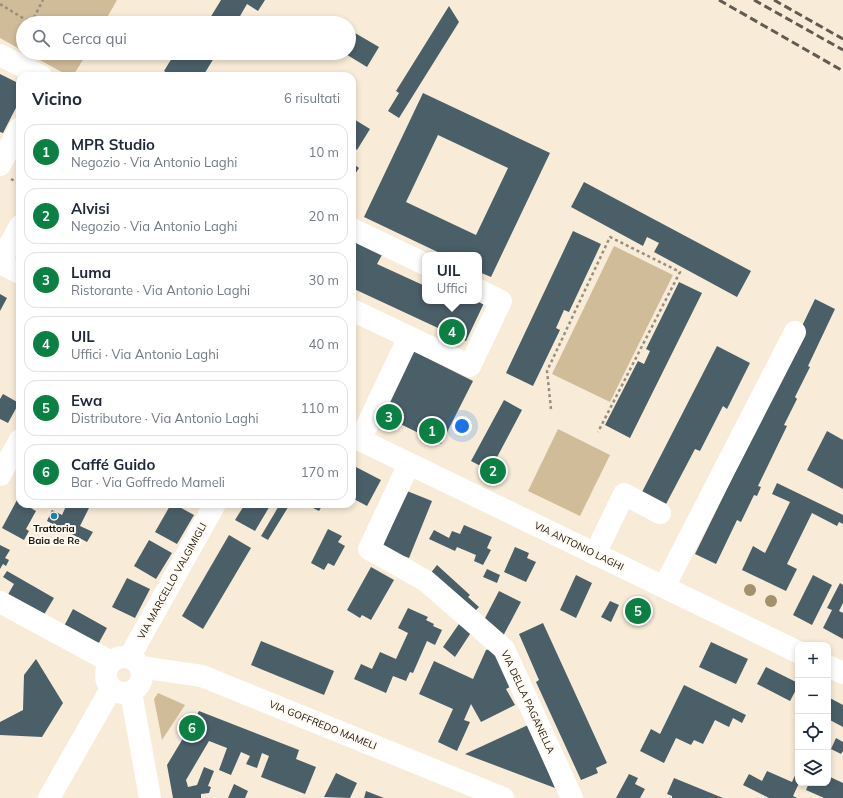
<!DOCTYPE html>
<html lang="it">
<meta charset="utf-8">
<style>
:root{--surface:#fff;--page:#f2f2f3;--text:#1f2937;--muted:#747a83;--line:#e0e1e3;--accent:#0b8043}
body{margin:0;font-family:Mulish,sans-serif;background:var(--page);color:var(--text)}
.controls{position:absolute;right:12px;bottom:12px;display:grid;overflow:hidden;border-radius:8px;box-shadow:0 2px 6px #0003}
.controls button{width:36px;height:36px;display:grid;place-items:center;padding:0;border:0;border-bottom:1px solid var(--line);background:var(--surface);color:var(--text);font:20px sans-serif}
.you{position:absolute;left:462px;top:426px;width:14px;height:14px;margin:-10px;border:3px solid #fff;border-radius:50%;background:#1a73e8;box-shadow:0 0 0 6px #1a73e833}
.badge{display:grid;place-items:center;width:26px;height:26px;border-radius:50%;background:var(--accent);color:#fff;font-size:13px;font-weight:700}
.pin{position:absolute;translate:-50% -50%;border:2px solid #fff;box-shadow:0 1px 4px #0006}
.popup{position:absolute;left:422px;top:252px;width:60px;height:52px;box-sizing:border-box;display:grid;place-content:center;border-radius:8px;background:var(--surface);filter:drop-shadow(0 1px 3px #0005);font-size:13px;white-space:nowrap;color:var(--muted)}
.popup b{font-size:15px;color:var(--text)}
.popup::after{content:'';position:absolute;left:50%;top:100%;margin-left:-8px;border:8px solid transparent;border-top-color:var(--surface)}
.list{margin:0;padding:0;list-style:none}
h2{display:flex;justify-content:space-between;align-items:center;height:52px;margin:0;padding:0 16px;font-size:17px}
h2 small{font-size:13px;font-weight:400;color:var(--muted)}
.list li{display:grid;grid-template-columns:26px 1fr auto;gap:12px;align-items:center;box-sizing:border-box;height:56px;margin:0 8px 8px;padding:0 8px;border:1px solid var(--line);border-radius:12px}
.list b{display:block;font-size:15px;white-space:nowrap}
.list p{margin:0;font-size:13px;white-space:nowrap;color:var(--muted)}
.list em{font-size:13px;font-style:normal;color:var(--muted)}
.icon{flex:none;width:22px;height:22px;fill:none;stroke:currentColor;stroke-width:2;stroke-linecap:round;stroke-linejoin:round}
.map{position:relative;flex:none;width:843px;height:798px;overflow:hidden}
.search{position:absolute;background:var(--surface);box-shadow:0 2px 6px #0003;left:16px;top:16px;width:340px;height:44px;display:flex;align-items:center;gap:10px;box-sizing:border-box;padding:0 14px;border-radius:22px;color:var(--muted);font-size:15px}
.panel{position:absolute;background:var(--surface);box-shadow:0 2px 6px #0003;left:16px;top:72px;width:340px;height:436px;border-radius:12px}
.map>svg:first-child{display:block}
.green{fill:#d0bc99}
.building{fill:#4b5f69;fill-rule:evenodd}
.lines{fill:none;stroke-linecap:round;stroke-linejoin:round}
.path{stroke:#968e7f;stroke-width:2.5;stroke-dasharray:3 3;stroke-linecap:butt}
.minor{stroke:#fff;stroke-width:22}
.rail{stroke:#625b50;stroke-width:3;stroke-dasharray:8 4;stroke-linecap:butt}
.tree{fill:#a3906c}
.poi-dot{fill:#1b83ac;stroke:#fffaf2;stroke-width:1.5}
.labels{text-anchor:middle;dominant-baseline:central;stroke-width:4;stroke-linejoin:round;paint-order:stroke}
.poi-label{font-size:10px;font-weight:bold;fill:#1c1811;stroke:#fffaf2}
.street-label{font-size:10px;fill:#1c1811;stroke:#fffaf2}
</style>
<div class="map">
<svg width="843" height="798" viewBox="0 0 843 798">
<rect width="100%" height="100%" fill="#f8ecd8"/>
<g class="green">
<polygon points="0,0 117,0 104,23 23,23 23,51 0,38"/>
<polygon points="27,53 87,53 73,76 69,76"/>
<polygon points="614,246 673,275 610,402 552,374"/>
<polygon points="558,429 610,455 580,516 528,491"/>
<polygon points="158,693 185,705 162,740 154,699"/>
</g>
<g class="building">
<polygon points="221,0 265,0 258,11 247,4 236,23 207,23"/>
<polygon points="449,6 459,22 399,118 388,111 399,93 396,91"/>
<polygon points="355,33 379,47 367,67 344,53 349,53 349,43"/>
<polygon points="175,53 217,53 203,76 172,76 164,71"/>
<polygon points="0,74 20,84 20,100 3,133 0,132"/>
<path d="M423,93L550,153L491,277L479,272V255H444L364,217ZM438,135L508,168L476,235L406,202Z"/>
<polygon points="352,118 370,129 357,150 352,146"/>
<polygon points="352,163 359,168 352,179"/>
<polygon points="584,182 751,271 737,297 654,252 659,243 647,237 643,246 571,207"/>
<polygon points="573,231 601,244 569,312 564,310 556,328 560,330 533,386 506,373"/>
<polygon points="354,240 383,253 377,264 425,286 425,301 485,301 466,341 352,288 352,245"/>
<polygon points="679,282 702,293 630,438 605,425 638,361 644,364 650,351 646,349"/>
<polygon points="0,294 7,298 0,311"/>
<polygon points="815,299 835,309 808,366 810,367 795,397 797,399 784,425 787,426 758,486 761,487 757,496 754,495 741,522 737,520 716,564 695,554 782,377 778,376"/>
<polygon points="717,346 750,363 727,409 723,406 700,451 695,449 665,506 641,494"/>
<polygon points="411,350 473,381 441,444 380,414"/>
<polygon points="3,394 19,403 8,423 0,419 0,399"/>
<polygon points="504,400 522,410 495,461 501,464 496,474 471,461"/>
<polygon points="827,431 843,440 843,489 807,470"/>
<polygon points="352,465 381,480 367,506 352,498"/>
<polygon points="777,483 843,515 843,524 839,522 837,526 812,513 787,564 797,569 786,591 742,570 753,546 765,553 790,502 772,494"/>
<polygon points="407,491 432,501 409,558 382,548"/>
<polygon points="17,500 20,502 20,504 24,504 36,511 26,529 29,531 24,540 2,528"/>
<polygon points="67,504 81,504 89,508 80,526 93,532 87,542 47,521 52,510 62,515"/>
<polygon points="171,504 174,504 194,515 177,544 155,532"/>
<polygon points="245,504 271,504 255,531 235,520"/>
<polygon points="280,504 290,504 268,540 261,536"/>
<polygon points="315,504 323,504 319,511 313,508"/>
<polygon points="464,525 492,537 487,548 491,550 483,565 474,561 476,555 457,547 455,551 429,539 434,530 449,538 452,531 460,534"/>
<polygon points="328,529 342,536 338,542 345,546 334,566 328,563 324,570 311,563"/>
<polygon points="229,535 251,548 203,629 182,616"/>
<polygon points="149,540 172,553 156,579 134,566"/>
<polygon points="0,545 10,550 5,558 9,560 6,566 3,564 0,569"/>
<polygon points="515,547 529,553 527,558 536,562 526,582 504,572"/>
<polygon points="437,565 470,595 468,597 479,607 473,613 430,574"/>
<polygon points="371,567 394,580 371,620 362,615 360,618 347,610"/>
<polygon points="487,569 500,575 497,583 483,577"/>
<polygon points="7,571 54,598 42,618 6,598 14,584 3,577"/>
<polygon points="576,575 592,583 576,618 560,610"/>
<polygon points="813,575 832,585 812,625 793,615"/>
<polygon points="127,578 150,589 135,618 112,607"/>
<polygon points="840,583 843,585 843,603 839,611 843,613 843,639 823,628 832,610 827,608"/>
<polygon points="499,591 521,602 502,638 483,622"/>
<polygon points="610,601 619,605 611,622 601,617"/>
<polygon points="632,601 646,608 639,623 625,616"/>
<polygon points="408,608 428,617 426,620 434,624 433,626 442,630 435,645 427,641 413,673 410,672 406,681 393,676 386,693 354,679 361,664 372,669 380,652 396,659 408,633 398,628"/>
<polygon points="73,609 107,628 96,648 62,630"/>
<polygon points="461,621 472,631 455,657 443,647"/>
<polygon points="543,623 607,763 596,768 598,773 581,780 536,682 539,680 519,634"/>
<polygon points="261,641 334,671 324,695 251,665"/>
<polygon points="711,642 748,659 736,684 699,667"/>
<polygon points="494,648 510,687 506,689 515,705 481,722 471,704 464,720 470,722 457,751 438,742 453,709 419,694 434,661 473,679 486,650"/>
<polygon points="36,659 63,703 42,737 0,735 0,722 23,710 24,675"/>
<polygon points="766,667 798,683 798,686 790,701 757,684"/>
<polygon points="684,685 746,715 742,723 733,718 729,727 715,720 703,744 694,740 691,745 676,738 664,763 640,751 651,729 660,734"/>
<polygon points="828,697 843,705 843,727 828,719"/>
<polygon points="199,711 299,750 296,759 316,767 305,794 261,777 269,756 262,753 257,768 246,764 250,756 241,752 231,775 219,770 227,748 209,741 186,780 188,787 197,785 204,767 214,771 208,786 211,787 209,793 201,794 201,798 173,798 167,765 185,735 179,731 187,718 193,722"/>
<polygon points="528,725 555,788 465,754"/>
<polygon points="836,738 843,742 843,751 841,754 831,749"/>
<polygon points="798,769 798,783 799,783 793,796 797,798 769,798 743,785 749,774 762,781 767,771 792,782"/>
<polygon points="336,773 357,783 350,798 324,797"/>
<polygon points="629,774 638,778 635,784 645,789 640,798 616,798"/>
<polygon points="828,776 843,783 843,798 824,798 806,790 809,783 828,783"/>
<polygon points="674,778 723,798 672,798 672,796 667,794"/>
<polygon points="234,784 248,791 245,798 228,798"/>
<polygon points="366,791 384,798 364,798"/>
</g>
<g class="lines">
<g class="path">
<polyline points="0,4 31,23"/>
<polyline points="31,23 43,0"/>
<polyline points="19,44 23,36"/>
<polyline points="11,179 20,184"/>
<polyline points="551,409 547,371 610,237 680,272 598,432"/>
</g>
<g class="minor">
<polyline points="0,55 41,76"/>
<polyline points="0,165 20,128"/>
<polyline points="352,229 425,264"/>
<polyline points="0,262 20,226"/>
<polyline points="0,263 20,273"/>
<polyline points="352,310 470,366 501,301 479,290"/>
<polyline points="352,436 798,652"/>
<polyline points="360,440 409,337"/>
<polyline points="409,464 369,549 426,581 504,649 572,798"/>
<polyline points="0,475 20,440"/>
<polyline points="595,554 624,494 660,513"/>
<polyline points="664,587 795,332"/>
<polyline points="0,602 111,662"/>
<circle cx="124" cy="675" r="18"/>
<polyline points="129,658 215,504"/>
<polyline points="828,666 843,673"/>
<polyline points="140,667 202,676 503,798"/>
<polyline points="131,692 150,798"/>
<polyline points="49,798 111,689"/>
</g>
<g class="rail">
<polyline points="719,0 843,71"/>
<polyline points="754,0 843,50"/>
<polyline points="774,0 843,39"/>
</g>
</g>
<g class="tree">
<circle cx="750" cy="590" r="6"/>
<circle cx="771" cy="601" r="6"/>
</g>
<circle class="poi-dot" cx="54" cy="516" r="4"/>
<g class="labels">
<g class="poi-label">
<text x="54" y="528">Trattoria<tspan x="54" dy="12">Baia de Re</tspan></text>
</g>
<g class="street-label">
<text transform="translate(579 546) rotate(26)">VIA ANTONIO LAGHI</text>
<text transform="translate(172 581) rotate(-61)">VIA MARCELLO VALGIMIGLI</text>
<text transform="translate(528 702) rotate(65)">VIA DELLA PAGANELLA</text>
<text transform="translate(323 725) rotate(22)">VIA GOFFREDO MAMELI</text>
</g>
</g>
</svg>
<div class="controls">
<button>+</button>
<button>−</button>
<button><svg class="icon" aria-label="locate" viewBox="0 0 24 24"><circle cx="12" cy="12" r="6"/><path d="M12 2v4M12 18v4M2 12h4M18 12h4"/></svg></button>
<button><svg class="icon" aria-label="layers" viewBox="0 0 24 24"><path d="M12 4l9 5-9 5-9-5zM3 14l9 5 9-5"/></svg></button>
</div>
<div class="you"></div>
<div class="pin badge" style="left:432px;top:431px">1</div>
<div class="pin badge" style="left:493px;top:471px">2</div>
<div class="pin badge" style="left:389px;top:417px">3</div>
<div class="pin badge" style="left:452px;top:332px">4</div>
<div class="popup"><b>UIL</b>Uffici</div>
<div class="pin badge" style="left:638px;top:611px">5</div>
<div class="pin badge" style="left:192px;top:728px">6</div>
<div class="search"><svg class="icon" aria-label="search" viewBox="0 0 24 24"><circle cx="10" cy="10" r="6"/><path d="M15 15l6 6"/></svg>Cerca qui</div>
<section class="panel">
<h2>Vicino<small>6 risultati</small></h2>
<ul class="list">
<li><span class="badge">1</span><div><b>MPR Studio</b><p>Negozio · Via Antonio Laghi</p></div><em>10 m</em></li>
<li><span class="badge">2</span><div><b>Alvisi</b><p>Negozio · Via Antonio Laghi</p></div><em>20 m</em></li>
<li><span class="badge">3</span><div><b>Luma</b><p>Ristorante · Via Antonio Laghi</p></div><em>30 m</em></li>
<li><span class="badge">4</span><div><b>UIL</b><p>Uffici · Via Antonio Laghi</p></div><em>40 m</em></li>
<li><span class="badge">5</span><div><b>Ewa</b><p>Distributore · Via Antonio Laghi</p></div><em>110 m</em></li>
<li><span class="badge">6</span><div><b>Caffé Guido</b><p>Bar · Via Goffredo Mameli</p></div><em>170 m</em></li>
</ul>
</section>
</div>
